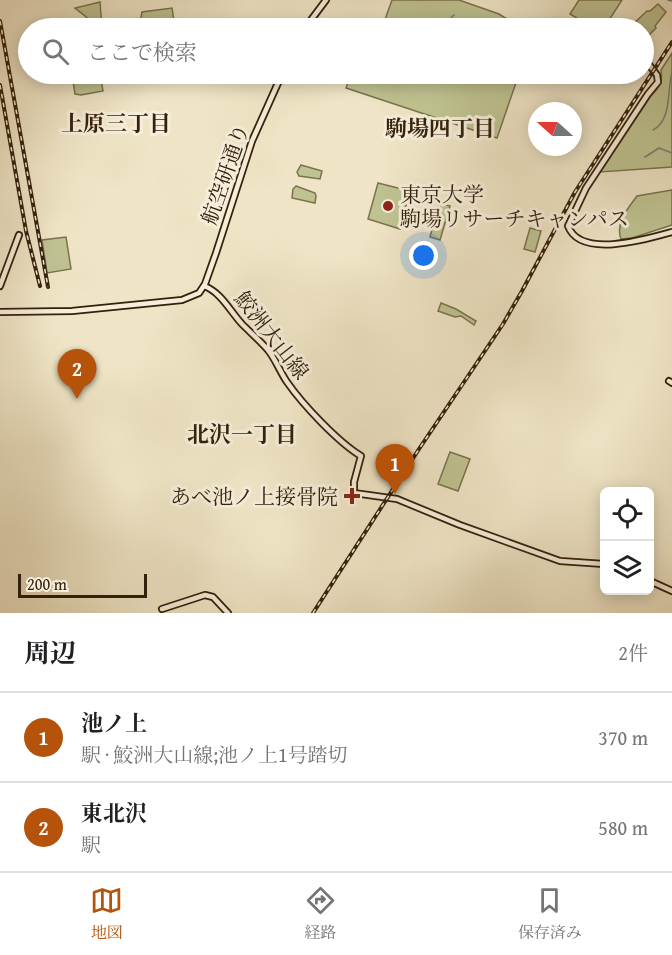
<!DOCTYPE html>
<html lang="ja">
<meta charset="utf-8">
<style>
:root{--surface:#fff;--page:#f2f2f2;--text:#202124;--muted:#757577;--line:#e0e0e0;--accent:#b45309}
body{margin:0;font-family:"Gentium Book Plus","Noto Serif JP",serif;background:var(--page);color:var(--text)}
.controls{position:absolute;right:18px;bottom:18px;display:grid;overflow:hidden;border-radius:9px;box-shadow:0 3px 15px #0003}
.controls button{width:54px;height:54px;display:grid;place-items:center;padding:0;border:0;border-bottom:2px solid var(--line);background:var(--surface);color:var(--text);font:30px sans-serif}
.compass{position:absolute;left:528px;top:102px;width:54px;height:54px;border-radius:50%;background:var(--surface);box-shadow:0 3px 15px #0003;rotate:291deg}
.scale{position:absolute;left:18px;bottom:15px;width:129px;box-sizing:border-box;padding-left:6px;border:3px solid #35200b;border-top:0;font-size:16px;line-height:21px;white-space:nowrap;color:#35200b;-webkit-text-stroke:4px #f5eeda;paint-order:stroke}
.you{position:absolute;left:424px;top:256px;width:21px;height:21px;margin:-15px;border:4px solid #fff;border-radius:50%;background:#1a73e8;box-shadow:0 0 0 9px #1a73e833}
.badge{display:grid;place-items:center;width:39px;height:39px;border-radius:50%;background:var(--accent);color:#fff;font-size:20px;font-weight:700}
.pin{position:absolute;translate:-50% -50px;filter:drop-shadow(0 2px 3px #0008)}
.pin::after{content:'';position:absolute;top:32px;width:21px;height:18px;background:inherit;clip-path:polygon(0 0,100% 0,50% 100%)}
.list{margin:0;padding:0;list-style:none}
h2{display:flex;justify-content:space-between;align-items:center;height:78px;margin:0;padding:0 24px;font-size:26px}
h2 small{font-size:20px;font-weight:400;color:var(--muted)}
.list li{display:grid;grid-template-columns:39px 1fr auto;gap:18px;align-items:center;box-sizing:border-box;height:90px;padding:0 24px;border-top:2px solid var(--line)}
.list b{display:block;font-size:22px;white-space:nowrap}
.list p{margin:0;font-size:20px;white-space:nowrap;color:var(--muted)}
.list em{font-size:20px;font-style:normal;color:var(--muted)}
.icon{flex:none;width:33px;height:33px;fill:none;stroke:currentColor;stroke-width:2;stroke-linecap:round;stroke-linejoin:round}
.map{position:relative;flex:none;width:672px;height:613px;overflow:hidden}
.search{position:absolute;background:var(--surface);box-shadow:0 3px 15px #0003;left:18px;right:18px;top:18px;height:66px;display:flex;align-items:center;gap:15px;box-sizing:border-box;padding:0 21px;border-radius:33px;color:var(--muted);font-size:22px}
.sheet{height:258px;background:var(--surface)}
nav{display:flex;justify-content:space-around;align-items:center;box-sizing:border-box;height:84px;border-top:2px solid var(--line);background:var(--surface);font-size:16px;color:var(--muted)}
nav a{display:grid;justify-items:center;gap:3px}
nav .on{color:var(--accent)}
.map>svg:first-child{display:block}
.green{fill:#bfc391;stroke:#7a724e;stroke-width:1.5}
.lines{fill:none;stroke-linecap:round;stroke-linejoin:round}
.stream{stroke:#747e77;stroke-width:1.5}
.secondary-casing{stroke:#35200b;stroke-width:8}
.secondary{stroke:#f5eeda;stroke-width:4.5}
.rail-casing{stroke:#35200b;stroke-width:4}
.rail{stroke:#f5eeda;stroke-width:1.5;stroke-dasharray:4.5;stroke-linecap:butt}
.poi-dot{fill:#8f2418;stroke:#f5eeda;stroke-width:2}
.labels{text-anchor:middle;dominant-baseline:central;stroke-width:6;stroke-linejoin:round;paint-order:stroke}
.street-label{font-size:21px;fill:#35200b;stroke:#f5eeda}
.poi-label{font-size:21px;fill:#35200b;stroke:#f5eeda;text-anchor:start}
.neighbourhood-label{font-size:22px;font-weight:bold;fill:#35200b;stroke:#f5eeda}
</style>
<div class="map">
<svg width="672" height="613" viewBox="0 0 672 613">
<rect width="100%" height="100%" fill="#efe5c6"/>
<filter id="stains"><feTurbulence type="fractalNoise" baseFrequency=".00333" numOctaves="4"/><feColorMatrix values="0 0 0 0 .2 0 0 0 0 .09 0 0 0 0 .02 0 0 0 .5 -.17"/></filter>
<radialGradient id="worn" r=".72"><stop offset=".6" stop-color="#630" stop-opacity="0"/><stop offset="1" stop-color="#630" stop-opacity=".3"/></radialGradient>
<g class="green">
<polygon points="392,0 459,0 499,14 521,28 382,28"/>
<polygon points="579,0 622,0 604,28 593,28 570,14"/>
<polygon points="100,2 102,28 96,28 90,20 75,8"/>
<polygon points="658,4 666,12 655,26 656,28 644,40 644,28 629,28 647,11 650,11"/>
<polygon points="172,8 175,28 139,28 142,12"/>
<path d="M672,53V167L600,172L650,97C659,88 663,83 661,70Z"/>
<polygon points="72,74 100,74 103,91 81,95 75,94"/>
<polygon points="351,74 519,74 497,138 346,88"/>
<polygon points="301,165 322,171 320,179 299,176 297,172"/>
<polygon points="378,183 410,191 400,229 368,219"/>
<polygon points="296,186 315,193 316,196 315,203 292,198 293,189"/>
<path d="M672,190V225L632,238L621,239C615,223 628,208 637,196Z"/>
<polygon points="439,203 450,206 440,240 430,237"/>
<polygon points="530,228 541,231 535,252 524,249"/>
<polygon points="66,237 71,269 47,273 42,240"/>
<polygon points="441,303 456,309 476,321 474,325 461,316 455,317 438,311"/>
<polygon points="450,452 470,459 458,491 438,484"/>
</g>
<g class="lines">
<g class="stream">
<polyline points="668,0 672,1"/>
<polyline points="415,26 422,28"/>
<polyline points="449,28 451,18 454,15"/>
<path d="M653,130C672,120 667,91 672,72"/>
<polyline points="645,157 659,148 672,153"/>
</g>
<g class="secondary-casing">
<g id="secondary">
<polyline points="305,28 326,0"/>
<path d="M644,58L657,75L658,82L648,94L586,188L568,226C580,259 647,239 672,232"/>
<polyline points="0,286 19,235"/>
<path d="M204,286C221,292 230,311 242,324C251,333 260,341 268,350C276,360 280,372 287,382C303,405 338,442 361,456L354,482V493L397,499L460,525L560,561L604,564"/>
<polyline points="0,312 72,311 182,300 199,293 205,284 216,253 252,141 282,74"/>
<polyline points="669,381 672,383"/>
<polyline points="650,581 672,591"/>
<polyline points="162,609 205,595 213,597 228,613"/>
</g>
</g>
<use href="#secondary" class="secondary"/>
<g class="rail-casing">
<g id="rail">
<polyline points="0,21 48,287"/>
<polyline points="0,85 26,231 40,286"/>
<polyline points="313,613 419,449 503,324 522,291 575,192 672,42"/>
</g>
</g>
<use href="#rail" class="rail"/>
</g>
<g class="poi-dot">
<circle cx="388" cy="206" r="6"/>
<path d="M349 487h6v6h6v6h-6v6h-6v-6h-6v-6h6z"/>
</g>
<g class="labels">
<g class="street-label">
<text transform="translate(225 174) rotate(-71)">航空研通り</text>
<text transform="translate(272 335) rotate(52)">鮫洲大山線</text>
</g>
<g class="poi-label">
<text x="400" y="194">東京大学<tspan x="400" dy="24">駒場リサーチキャンパス</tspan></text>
<text x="338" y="496" text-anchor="end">あべ池ノ上接骨院</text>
</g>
<g class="neighbourhood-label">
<text x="116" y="123">上原三丁目</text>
<text x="440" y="128">駒場四丁目</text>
<text x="242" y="434">北沢一丁目</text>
</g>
</g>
<rect width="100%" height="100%" filter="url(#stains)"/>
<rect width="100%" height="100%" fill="url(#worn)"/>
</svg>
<div class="controls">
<button><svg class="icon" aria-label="locate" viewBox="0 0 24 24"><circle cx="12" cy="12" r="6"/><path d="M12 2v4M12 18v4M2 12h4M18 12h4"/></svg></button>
<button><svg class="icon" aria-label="layers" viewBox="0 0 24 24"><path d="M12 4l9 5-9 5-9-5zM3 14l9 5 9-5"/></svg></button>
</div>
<svg class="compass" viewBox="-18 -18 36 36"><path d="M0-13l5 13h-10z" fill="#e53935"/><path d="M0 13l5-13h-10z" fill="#757577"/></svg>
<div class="scale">200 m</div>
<div class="you"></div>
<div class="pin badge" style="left:395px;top:494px">1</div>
<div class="pin badge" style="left:77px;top:399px">2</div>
<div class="search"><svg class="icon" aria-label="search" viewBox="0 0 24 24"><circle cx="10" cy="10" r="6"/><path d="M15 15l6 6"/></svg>ここで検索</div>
</div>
<section class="sheet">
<h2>周辺<small>2件</small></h2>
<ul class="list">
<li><span class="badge">1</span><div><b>池ノ上</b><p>駅 · 鮫洲大山線;池ノ上1号踏切</p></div><em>370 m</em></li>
<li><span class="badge">2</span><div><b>東北沢</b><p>駅</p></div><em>580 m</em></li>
</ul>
</section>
<nav>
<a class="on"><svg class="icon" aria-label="map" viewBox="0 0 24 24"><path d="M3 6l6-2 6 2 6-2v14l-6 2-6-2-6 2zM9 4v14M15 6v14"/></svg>地図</a>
<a><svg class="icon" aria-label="directions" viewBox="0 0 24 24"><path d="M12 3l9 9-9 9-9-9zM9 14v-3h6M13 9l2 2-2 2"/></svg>経路</a>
<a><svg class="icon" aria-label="saved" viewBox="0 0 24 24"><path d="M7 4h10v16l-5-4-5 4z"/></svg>保存済み</a>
</nav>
